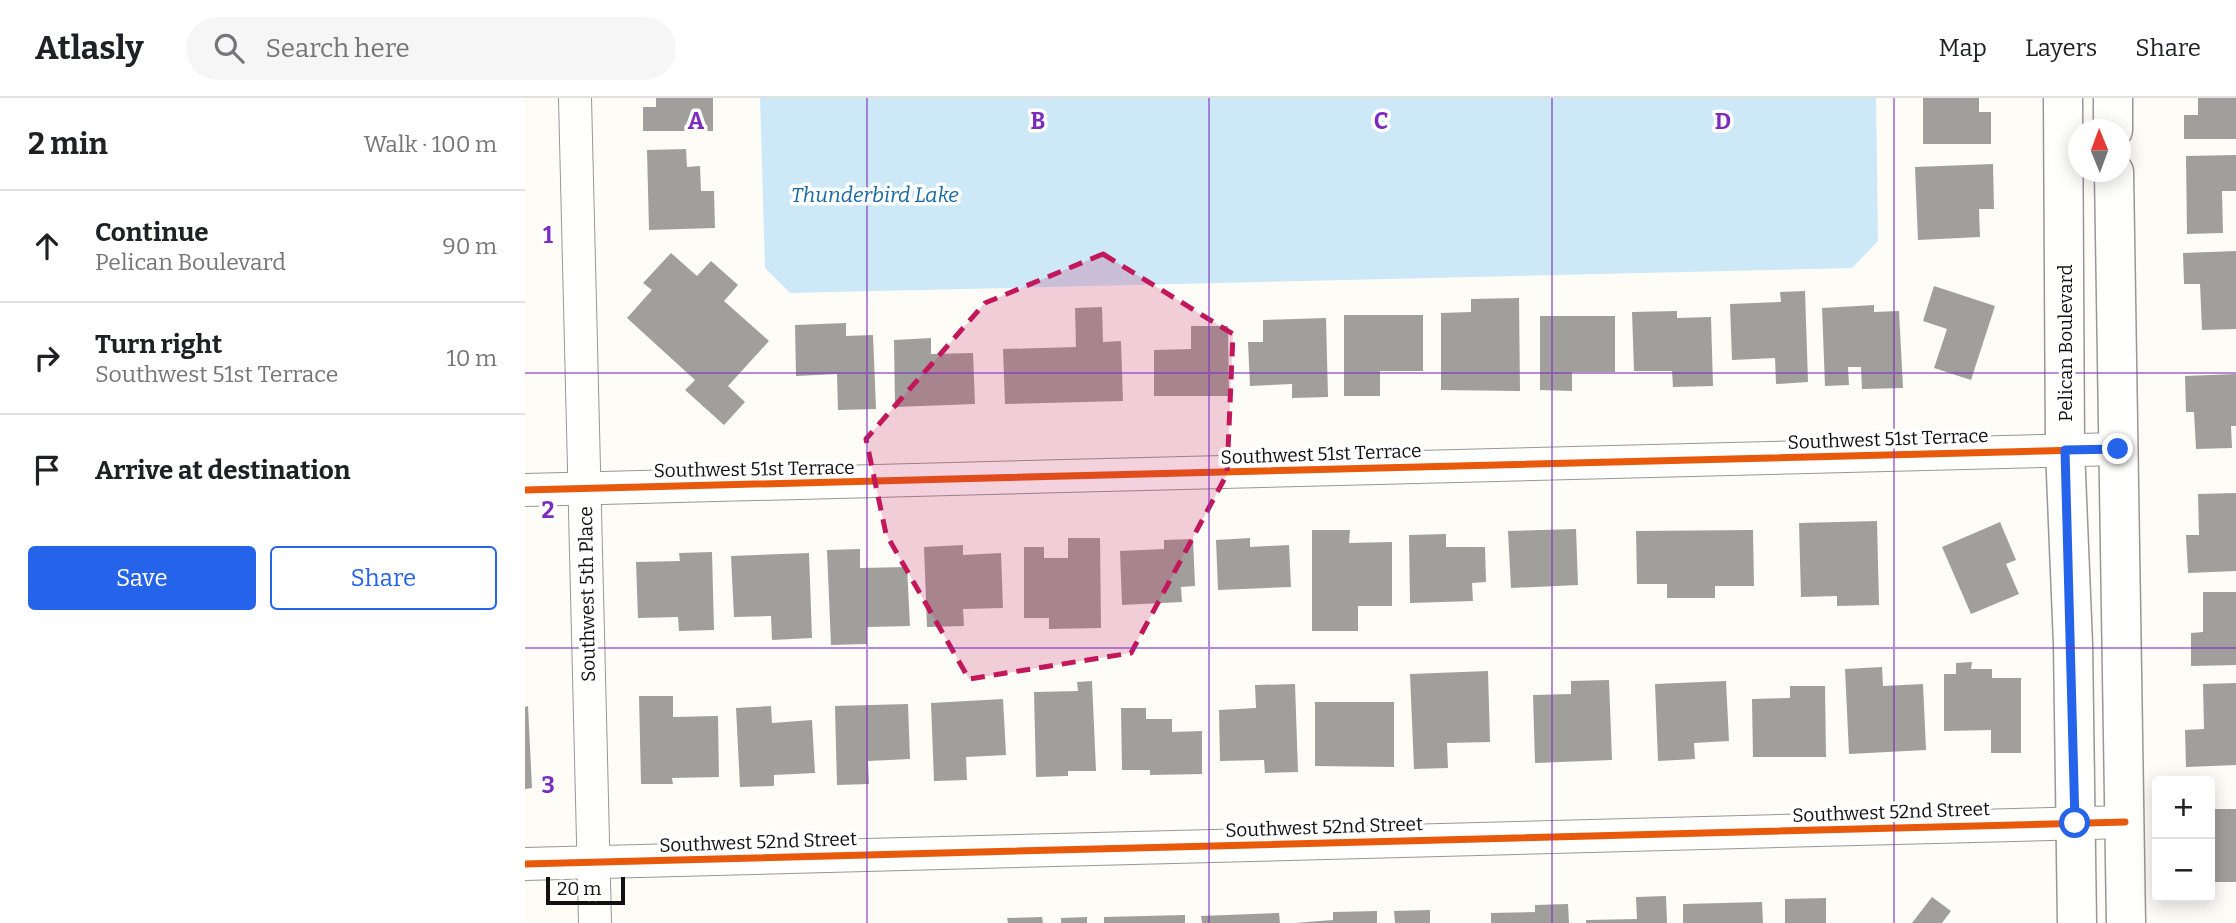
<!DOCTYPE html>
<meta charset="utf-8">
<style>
:root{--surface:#fff;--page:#f6f6f6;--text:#202124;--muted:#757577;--line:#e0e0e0;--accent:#2563eb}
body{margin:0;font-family:Bitter,serif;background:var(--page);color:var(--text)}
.controls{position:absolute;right:21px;bottom:21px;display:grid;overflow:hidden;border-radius:7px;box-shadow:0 4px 18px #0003}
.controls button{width:63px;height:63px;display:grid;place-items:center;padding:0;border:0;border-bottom:2px solid var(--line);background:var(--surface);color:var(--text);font:35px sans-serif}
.compass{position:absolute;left:1543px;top:21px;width:63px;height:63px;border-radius:50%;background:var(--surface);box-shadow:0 4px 18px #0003;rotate:359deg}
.scale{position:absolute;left:21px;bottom:18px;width:79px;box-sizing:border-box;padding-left:7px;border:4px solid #111;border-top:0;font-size:19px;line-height:24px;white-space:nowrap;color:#111;-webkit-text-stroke:5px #fff;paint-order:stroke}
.stop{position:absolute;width:21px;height:21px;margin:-16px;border:5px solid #2563eb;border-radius:50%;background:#fff}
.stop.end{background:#2563eb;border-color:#fff;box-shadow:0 2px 7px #0008}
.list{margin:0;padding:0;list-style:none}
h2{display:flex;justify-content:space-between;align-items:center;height:91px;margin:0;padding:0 28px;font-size:30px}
h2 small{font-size:23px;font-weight:400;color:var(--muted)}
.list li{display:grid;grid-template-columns:46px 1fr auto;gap:21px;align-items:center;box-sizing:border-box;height:112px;padding:0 28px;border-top:2px solid var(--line)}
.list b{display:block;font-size:26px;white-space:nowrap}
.list p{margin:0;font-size:23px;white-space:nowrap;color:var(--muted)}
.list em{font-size:23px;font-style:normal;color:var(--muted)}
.actions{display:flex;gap:14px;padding:21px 28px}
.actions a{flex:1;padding:16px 0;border:2px solid var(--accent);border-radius:7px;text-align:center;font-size:24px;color:var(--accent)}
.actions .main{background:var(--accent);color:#fff}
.icon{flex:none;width:38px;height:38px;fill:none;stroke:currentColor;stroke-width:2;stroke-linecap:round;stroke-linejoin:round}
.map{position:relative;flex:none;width:1711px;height:825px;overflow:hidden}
header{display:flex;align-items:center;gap:42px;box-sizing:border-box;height:98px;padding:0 35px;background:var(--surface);border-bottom:2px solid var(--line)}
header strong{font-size:33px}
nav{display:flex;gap:38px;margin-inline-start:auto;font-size:24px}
.search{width:490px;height:63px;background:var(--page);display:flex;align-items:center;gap:18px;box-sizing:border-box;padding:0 24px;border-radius:38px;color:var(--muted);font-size:26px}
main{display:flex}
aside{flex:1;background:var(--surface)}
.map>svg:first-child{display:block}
.water{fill:#cde8f7}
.building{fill:#a19f9c}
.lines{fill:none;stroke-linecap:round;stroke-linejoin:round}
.minor-casing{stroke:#979795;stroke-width:34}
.tertiary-casing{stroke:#979795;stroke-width:41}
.minor{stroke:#fffffe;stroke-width:32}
.tertiary{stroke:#fffffe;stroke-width:38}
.cycleway-casing{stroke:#fff;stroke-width:11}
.cycleway{stroke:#e8590c;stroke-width:7}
.route{stroke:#2563eb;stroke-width:9}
.marked{fill:#c2185b;fill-opacity:0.2;stroke:#c2185b;stroke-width:5;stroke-dasharray:14 9;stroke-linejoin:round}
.grid{fill:none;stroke:#7b2cbf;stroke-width:2;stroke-opacity:0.55}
.labels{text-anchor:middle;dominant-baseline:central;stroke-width:7;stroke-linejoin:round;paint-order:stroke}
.street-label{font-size:19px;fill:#111;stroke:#fff}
.water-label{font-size:21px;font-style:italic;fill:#1768a6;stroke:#fff}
.grid-label{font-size:23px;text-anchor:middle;font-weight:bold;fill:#7b2cbf;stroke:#fff;stroke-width:7;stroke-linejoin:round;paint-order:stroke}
</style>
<header>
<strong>Atlasly</strong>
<div class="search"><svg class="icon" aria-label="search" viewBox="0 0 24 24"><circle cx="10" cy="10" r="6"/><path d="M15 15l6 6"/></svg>Search here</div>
<nav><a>Map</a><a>Layers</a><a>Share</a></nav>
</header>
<main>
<aside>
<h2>2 min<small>Walk · 100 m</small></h2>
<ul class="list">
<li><svg class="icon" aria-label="ahead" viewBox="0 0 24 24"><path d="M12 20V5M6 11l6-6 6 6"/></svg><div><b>Continue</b><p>Pelican Boulevard</p></div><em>90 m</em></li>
<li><svg class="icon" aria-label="right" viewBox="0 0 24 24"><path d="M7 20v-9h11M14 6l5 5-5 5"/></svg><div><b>Turn right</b><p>Southwest 51st Terrace</p></div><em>10 m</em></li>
<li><svg class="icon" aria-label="arrive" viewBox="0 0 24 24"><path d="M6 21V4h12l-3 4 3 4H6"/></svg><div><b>Arrive at destination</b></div></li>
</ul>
<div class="actions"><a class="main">Save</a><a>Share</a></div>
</aside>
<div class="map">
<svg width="1711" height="825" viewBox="0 0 1711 825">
<rect width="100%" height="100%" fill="#fdfcf7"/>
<polygon class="water" points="235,0 1351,0 1353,143 1327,170 265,195 240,170"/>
<g class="building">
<polygon points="131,0 188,0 188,33 118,33 118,9 131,9"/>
<polygon points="1398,0 1454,0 1454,14 1466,14 1466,46 1398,46"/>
<polygon points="1673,0 1711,0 1711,41 1659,41 1659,17 1673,17"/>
<polygon points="161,51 162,69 175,68 176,93 189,93 190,130 124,132 122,52"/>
<polygon points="1711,57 1711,93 1697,93 1698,135 1662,136 1661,58"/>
<polygon points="1468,66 1469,111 1454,111 1455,139 1393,142 1390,69"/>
<polygon points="1711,153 1711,231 1677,232 1675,186 1659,186 1658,155"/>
<polygon points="146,155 172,178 186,163 213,187 199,203 244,243 203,288 220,304 199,327 160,292 170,282 102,220 127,192 118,185"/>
<polygon points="1409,188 1470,208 1446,282 1409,270 1422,231 1398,223"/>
<polygon points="1280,193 1283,284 1251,286 1250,260 1207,262 1205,206 1256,204 1255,194"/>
<polygon points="994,200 995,293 916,292 916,215 946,214 946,201"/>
<polygon points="1349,207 1349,214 1374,213 1378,290 1337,291 1336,269 1323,269 1324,287 1300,288 1297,210"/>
<polygon points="577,209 578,244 596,243 598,303 480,306 478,251 551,249 550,210"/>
<polygon points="1152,213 1152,220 1186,219 1188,288 1148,289 1147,273 1109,273 1107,214"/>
<polygon points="819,217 898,217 898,273 855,273 855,298 819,298"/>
<polygon points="1015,218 1090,218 1090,274 1047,274 1047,293 1015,292"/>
<polygon points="801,220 803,299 767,300 767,286 725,288 723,244 738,244 738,222"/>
<polygon points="321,225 321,238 348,237 351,311 313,312 312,276 271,278 270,227"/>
<polygon points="666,228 703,228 704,298 629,298 629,252 666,251"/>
<polygon points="406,240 406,256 448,255 450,306 370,309 369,242"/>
<polygon points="1711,276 1711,328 1706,328 1707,350 1671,351 1669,314 1661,314 1660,278"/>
<polygon points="1711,395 1711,473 1663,475 1661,437 1674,437 1673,396"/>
<polygon points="1352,423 1354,507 1312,508 1312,498 1276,499 1274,425"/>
<polygon points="1475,424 1491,462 1481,466 1494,496 1446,516 1417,449"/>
<polygon points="1051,431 1053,487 986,490 983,433"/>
<polygon points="787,432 825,432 824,445 867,444 867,508 833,508 833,533 787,533"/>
<polygon points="1228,432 1229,488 1190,488 1190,500 1142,500 1142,486 1112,486 1111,433"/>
<polygon points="921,436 921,449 960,449 961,484 947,485 948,503 885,505 884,437"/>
<polygon points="543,440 575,440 576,530 524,531 524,520 499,520 499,449 519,449 519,460 543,460"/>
<polygon points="725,440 725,449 764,447 766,489 693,492 691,442"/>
<polygon points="668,441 670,488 656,489 657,504 597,507 595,453 639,451 639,442"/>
<polygon points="438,447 438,457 476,455 478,510 438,511 439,528 402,529 399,449"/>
<polygon points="335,451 335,470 382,469 385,528 342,529 342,546 306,547 302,452"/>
<polygon points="187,454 189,532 154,533 153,519 113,520 111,464 155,463 154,455"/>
<polygon points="284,455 287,540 247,542 246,518 209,519 206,458"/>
<polygon points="1678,494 1711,494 1711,567 1666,568 1666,535 1678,534"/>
<polygon points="1447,564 1446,571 1467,571 1467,580 1496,580 1496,655 1466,655 1466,632 1419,633 1419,576 1431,576 1431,565"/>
<polygon points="1357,569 1358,588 1398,586 1401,652 1324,656 1320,571"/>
<polygon points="963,573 965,644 922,645 923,670 889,671 885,576"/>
<polygon points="1084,582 1087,662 1010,665 1008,597 1046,596 1046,583"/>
<polygon points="567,583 571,673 543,673 543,678 511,679 509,594 553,593 552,584"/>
<polygon points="1201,583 1204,643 1169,645 1170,661 1133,663 1130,586"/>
<polygon points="1711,585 1711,667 1661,669 1660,632 1679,631 1678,586"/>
<polygon points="770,586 773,674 740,675 739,662 695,663 694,612 731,610 730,587"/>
<polygon points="1265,588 1300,588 1301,659 1228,659 1227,601 1265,600"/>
<polygon points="114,598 148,598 148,619 193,618 194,679 147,680 148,686 116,686"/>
<polygon points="478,601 481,657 441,659 442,682 409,683 406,605"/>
<polygon points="790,604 869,604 869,669 790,668"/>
<polygon points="383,606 385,661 343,663 344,686 312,687 310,608"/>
<polygon points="3,608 7,690 0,691 0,609"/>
<polygon points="246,608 247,625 287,622 290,675 249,677 249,688 215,689 211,610"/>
<polygon points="596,610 621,610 621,621 647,621 647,634 677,633 677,676 625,677 625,672 597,672"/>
<polygon points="1685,711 1711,711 1711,784 1688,784"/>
<polygon points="1141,798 1142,825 1061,825 1061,822 1112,821 1111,799"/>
<polygon points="1407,799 1426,813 1417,825 1387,825"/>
<polygon points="1301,800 1301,825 1260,825 1260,801"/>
<polygon points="1237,804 1238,825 1158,825 1158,806"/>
<polygon points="1043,806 1044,825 966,825 966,815 1010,814 1010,807"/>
<polygon points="905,812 905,825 870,825 869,813"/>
<polygon points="852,813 852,825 769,825 808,822 808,814"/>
<polygon points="754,815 755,825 677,825 676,818"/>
<polygon points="660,817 660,825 579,825 579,819"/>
<polygon points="517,819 518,825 483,825 482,820"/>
<polygon points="562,819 562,825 536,825 536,820"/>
</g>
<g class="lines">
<g class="minor-casing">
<g id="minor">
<polyline points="50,0 70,825"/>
<polyline points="0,392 1593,351"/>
<polyline points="0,766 1600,724"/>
</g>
</g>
<g class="tertiary-casing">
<g id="tertiary">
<polyline points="1538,0 1540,352 1548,546 1552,825"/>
<polyline points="1588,0 1588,32"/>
<polyline points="1589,74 1601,825"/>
</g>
</g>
<use href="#minor" class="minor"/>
<use href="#tertiary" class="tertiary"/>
<g class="cycleway-casing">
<g id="cycleway">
<polyline points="0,392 1593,351"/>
<polyline points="0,766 1600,724"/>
</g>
</g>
<use href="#cycleway" class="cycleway"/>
</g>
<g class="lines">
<polyline class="route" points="1550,725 1540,352 1593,351"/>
</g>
<path class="marked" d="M578,156L708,236L702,376L606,555L444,581L361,436L341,341L460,205Z"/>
<path class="grid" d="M342,0V825M684,0V825M1027,0V825M1369,0V825M0,275H1711M0,550H1711"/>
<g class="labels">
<g class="street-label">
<text transform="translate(1540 245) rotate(-90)">Pelican Boulevard</text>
<text transform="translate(1363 341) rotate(-2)">Southwest 51st Terrace</text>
<text transform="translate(796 356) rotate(-2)">Southwest 51st Terrace</text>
<text transform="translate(229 371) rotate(-1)">Southwest 51st Terrace</text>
<text transform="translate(62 496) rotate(-91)">Southwest 5th Place</text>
<text transform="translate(1366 714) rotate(-2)">Southwest 52nd Street</text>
<text transform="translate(799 729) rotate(-2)">Southwest 52nd Street</text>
<text transform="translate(233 744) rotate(-2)">Southwest 52nd Street</text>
</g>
<g class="water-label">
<text x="350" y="97">Thunderbird Lake</text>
</g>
</g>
<g class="grid-label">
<text x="171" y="31">A</text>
<text x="513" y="31">B</text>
<text x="856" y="31">C</text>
<text x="1198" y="31">D</text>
<text x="23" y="145">1</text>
<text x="23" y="420">2</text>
<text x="23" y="695">3</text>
</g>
</svg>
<div class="controls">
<button>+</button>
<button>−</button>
</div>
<svg class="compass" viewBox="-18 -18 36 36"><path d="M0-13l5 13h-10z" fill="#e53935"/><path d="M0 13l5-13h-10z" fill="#757577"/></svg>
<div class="scale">20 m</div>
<div class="stop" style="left:1550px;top:725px"></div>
<div class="stop end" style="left:1593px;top:351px"></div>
</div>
</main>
